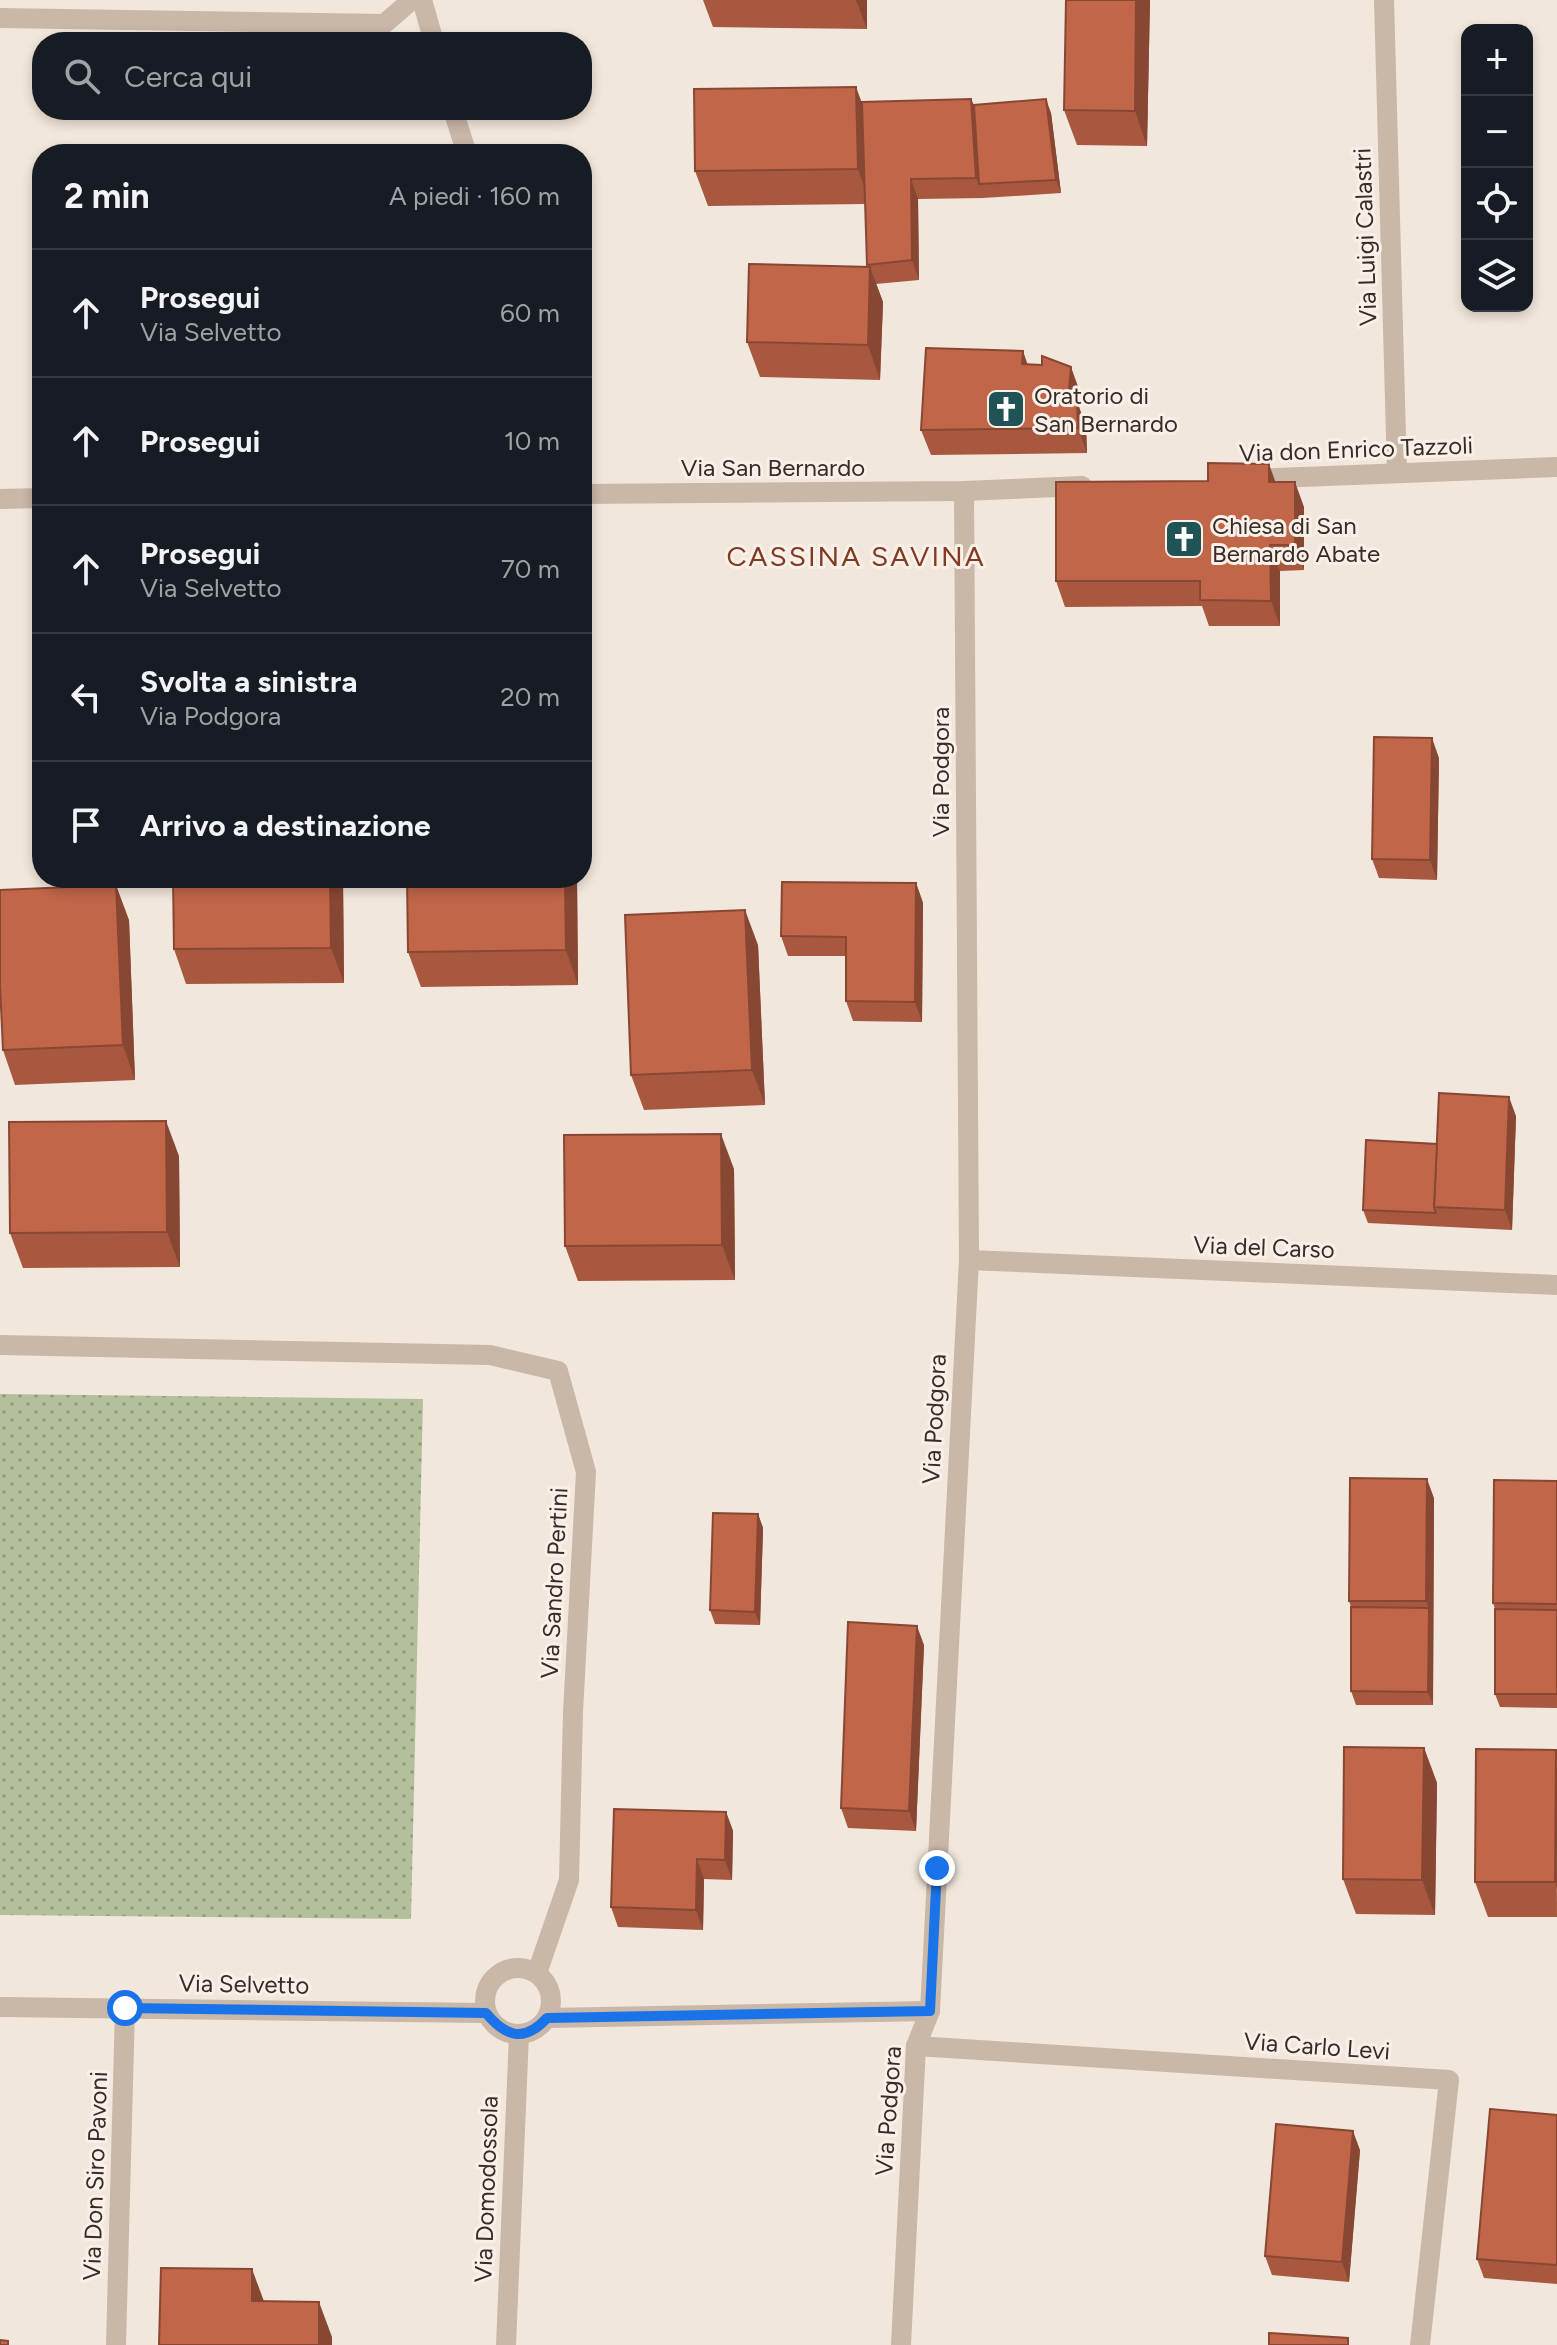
<!DOCTYPE html>
<html lang="it">
<meta charset="utf-8">
<style>
:root{--surface:#171b24;--page:#20242c;--text:#f1f3f6;--muted:#9ea1a6;--line:#363941}
body{margin:0;font-family:Figtree,sans-serif;background:var(--page);color:var(--text)}
.controls{position:absolute;right:24px;top:24px;display:grid;overflow:hidden;border-radius:16px;box-shadow:0 4px 12px #0003}
.controls button{width:72px;height:72px;display:grid;place-items:center;padding:0;border:0;border-bottom:2px solid var(--line);background:var(--surface);color:var(--text);font:40px sans-serif}
.stop{position:absolute;width:24px;height:24px;margin:-18px;border:6px solid #1a73e8;border-radius:50%;background:#fff}
.stop.end{background:#1a73e8;border-color:#fff;box-shadow:0 2px 8px #0008}
.list{margin:0;padding:0;list-style:none}
h2{display:flex;justify-content:space-between;align-items:center;height:104px;margin:0;padding:0 32px;font-size:34px}
h2 small{font-size:26px;font-weight:400;color:var(--muted)}
.list li{display:grid;grid-template-columns:52px 1fr auto;gap:24px;align-items:center;box-sizing:border-box;height:128px;padding:0 32px;border-top:2px solid var(--line)}
.list b{display:block;font-size:30px;white-space:nowrap}
.list p{margin:0;font-size:26px;white-space:nowrap;color:var(--muted)}
.list em{font-size:26px;font-style:normal;color:var(--muted)}
.icon{flex:none;width:44px;height:44px;fill:none;stroke:currentColor;stroke-width:2;stroke-linecap:round;stroke-linejoin:round}
.map{position:relative;flex:none;width:1557px;height:2345px;overflow:hidden}
.search{position:absolute;background:var(--surface);box-shadow:0 4px 12px #0003;left:32px;top:32px;width:560px;height:88px;display:flex;align-items:center;gap:20px;box-sizing:border-box;padding:0 28px;border-radius:32px;color:var(--muted);font-size:30px}
.panel{position:absolute;background:var(--surface);box-shadow:0 4px 12px #0003;left:32px;top:144px;width:560px;height:744px;border-radius:32px}
.map>svg:first-child{display:block}
.park{fill:url(#park-dots)}
.lines{fill:none;stroke-linecap:round;stroke-linejoin:round}
.minor{stroke:#c9b7a8;stroke-width:20}
.wall{fill:#a7583f}
.shaded-wall{fill:#884733}
.building{fill:#c26649;stroke:#884733;stroke-width:2}
.route{stroke:#1a73e8;stroke-width:10}
.labels{text-anchor:middle;dominant-baseline:central;stroke-width:6;stroke-linejoin:round;paint-order:stroke}
.street-label{font-size:24px;fill:#362c28;stroke:#f9f1e8}
.poi-label{font-size:24px;fill:#362c28;stroke:#f9f1e8;text-anchor:start}
.quarter-label{font-size:28px;letter-spacing:2px;fill:#823a24;stroke:#f9f1e8}
</style>
<div class="map">
<svg width="1557" height="2345" viewBox="0 0 1557 2345">
<defs>
<pattern id="park-dots" width="8" height="8" patternUnits="userSpaceOnUse" patternTransform="scale(2)"><rect width="8" height="8" fill="#b4c09c"/><path d="M2 2h.1M6 6h.1" fill="none" stroke="#939c7f" stroke-width="1.8" stroke-linecap="round"/></pattern>
</defs>
<rect width="100%" height="100%" fill="#f1e7dc"/>
<polygon class="park" points="0,1394 423,1399 411,1919 0,1915"/>
<g class="lines">
<g class="minor">
<polyline points="422,0 434,42"/>
<polyline points="1384,0 1397,473"/>
<polyline points="0,18 384,24 412,0"/>
<polyline points="453,110 467,154"/>
<polyline points="1250,479 1557,467"/>
<polyline points="582,494 964,491 1082,486"/>
<polyline points="0,499 42,498"/>
<polyline points="969,1260 1557,1285"/>
<polyline points="0,1345 490,1355 558,1371 586,1472 573,1712 569,1880 537,1973"/>
<circle cx="518" cy="2001" r="33"/>
<polyline points="0,2007 486,2013"/>
<polyline points="547,2018 930,2011"/>
<polyline points="916,2046 1449,2080 1420,2345"/>
<polyline points="116,2345 125,2008"/>
<polyline points="506,2345 519,2034"/>
<polyline points="901,2345 916,2046 930,2011 969,1260 964,491"/>
</g>
</g>
<g class="wall">
<polygon points="703,0 867,0 867,29 713,27"/>
<polygon points="1066,0 1150,0 1147,146 1077,145 1064,110"/>
<polygon points="971,99 974,105 1051,113 1061,193 983,198 918,199 919,280 876,284 883,302 880,380 760,377 747,342 868,267 865,204 708,206 695,171 862,102"/>
<polygon points="1027,364 1080,392 1079,407 1086,427 1087,453 931,455 921,430"/>
<polygon points="1276,482 1304,507 1304,570 1280,571 1280,626 1209,626 1202,606 1065,607 1056,581"/>
<polygon points="1439,758 1437,880 1379,878 1372,859"/>
<polygon points="343,878 344,983 186,984 174,949"/>
<polygon points="577,878 578,985 421,987 408,952"/>
<polygon points="916,883 923,903 922,1022 853,1021 846,1001 846,956 788,956 781,936"/>
<polygon points="129,920 135,1080 15,1085 3,1050"/>
<polygon points="758,945 765,1105 644,1110 631,1075"/>
<polygon points="1516,1116 1512,1230 1368,1223 1363,1210 1437,1144"/>
<polygon points="179,1156 180,1267 23,1268 10,1233"/>
<polygon points="734,1169 735,1280 578,1281 565,1246"/>
<polygon points="1557,1481 1557,1708 1500,1707 1495,1694 1495,1609 1493,1603"/>
<polygon points="1434,1498 1433,1705 1356,1705 1351,1691 1351,1607 1349,1601"/>
<polygon points="758,1514 763,1528 760,1625 715,1624 710,1610"/>
<polygon points="924,1645 916,1831 848,1828 841,1808"/>
<polygon points="1424,1748 1437,1783 1435,1915 1356,1914 1343,1879"/>
<polygon points="1556,1750 1557,1917 1488,1917 1475,1882"/>
<polygon points="726,1812 733,1831 732,1880 704,1879 703,1930 618,1927 611,1907"/>
<polygon points="1557,2115 1557,2284 1484,2278 1477,2259"/>
<polygon points="1360,2150 1349,2282 1272,2275 1265,2256"/>
</g>
<g class="shaded-wall">
<polygon points="856,0 867,0 867,29"/>
<polygon points="1136,0 1150,0 1147,146 1135,111"/>
<polygon points="856,87 869,122 870,204 858,169"/>
<polygon points="971,99 978,118 979,184 976,178"/>
<polygon points="1046,99 1051,113 1061,193 1056,180"/>
<polygon points="911,179 918,199 919,280 912,260"/>
<polygon points="870,267 883,302 880,380 868,345"/>
<polygon points="1023,351 1032,377 1022,364"/>
<polygon points="1071,367 1080,392 1079,407 1086,427 1087,453 1068,400"/>
<polygon points="1269,464 1278,489 1269,482"/>
<polygon points="1295,482 1304,507 1304,570 1295,545"/>
<polygon points="1270,545 1280,571 1280,626 1271,601"/>
<polygon points="1432,738 1439,758 1437,880 1430,860"/>
<polygon points="330,878 343,878 344,983 331,948"/>
<polygon points="565,878 577,878 578,985 566,950"/>
<polygon points="916,883 923,903 922,1022 915,1002"/>
<polygon points="116,885 129,920 135,1080 123,1045"/>
<polygon points="745,910 758,945 765,1105 752,1070"/>
<polygon points="1509,1097 1516,1116 1512,1230 1505,1210"/>
<polygon points="166,1121 179,1156 180,1267 167,1232"/>
<polygon points="721,1134 734,1169 735,1280 722,1245"/>
<polygon points="1427,1479 1434,1498 1433,1705 1428,1692 1429,1608 1426,1601"/>
<polygon points="758,1514 763,1528 760,1625 755,1612"/>
<polygon points="917,1626 924,1645 916,1831 909,1811"/>
<polygon points="1424,1748 1437,1783 1435,1915 1422,1880"/>
<polygon points="1556,1750 1557,1752 1557,1889 1555,1882"/>
<polygon points="726,1812 733,1831 732,1880 725,1860"/>
<polygon points="697,1859 704,1879 703,1930 696,1910"/>
<polygon points="1353,2131 1360,2150 1349,2282 1342,2262"/>
<polygon points="252,2269 265,2304 252,2301"/>
<polygon points="319,2302 332,2337 332,2345 319,2345"/>
</g>
<g class="building">
<polygon points="1066,0 1136,0 1135,111 1064,110"/>
<polygon points="856,87 858,169 695,171 694,89"/>
<polygon points="971,99 976,178 911,179 912,260 867,265 862,102"/>
<polygon points="1046,99 1056,180 979,184 974,105"/>
<polygon points="749,264 870,267 868,345 747,342"/>
<polygon points="926,348 1023,351 1022,364 1042,365 1042,356 1071,367 1068,400 1077,402 1078,428 921,430"/>
<polygon points="1208,463 1269,464 1269,482 1295,482 1295,545 1270,545 1271,601 1200,600 1200,581 1056,581 1056,482 1208,481"/>
<polygon points="1374,737 1432,738 1430,860 1372,859"/>
<polygon points="173,878 330,878 331,948 174,949"/>
<polygon points="407,878 565,878 566,950 408,952"/>
<polygon points="782,882 916,883 915,1002 846,1001 846,937 781,936"/>
<polygon points="116,885 123,1045 3,1050 0,986 0,890"/>
<polygon points="745,910 752,1070 631,1075 625,915"/>
<polygon points="1439,1093 1509,1097 1505,1210 1434,1207"/>
<polygon points="166,1121 167,1232 10,1233 9,1122"/>
<polygon points="721,1134 722,1245 565,1246 564,1135"/>
<polygon points="1366,1140 1437,1144 1434,1207 1436,1213 1363,1210"/>
<polygon points="1350,1478 1427,1479 1426,1601 1349,1601"/>
<polygon points="1494,1480 1557,1481 1557,1604 1493,1603"/>
<polygon points="713,1513 758,1514 755,1612 710,1610"/>
<polygon points="1351,1607 1429,1608 1428,1692 1351,1691"/>
<polygon points="1495,1609 1557,1610 1557,1694 1495,1694"/>
<polygon points="848,1622 917,1626 909,1811 841,1808"/>
<polygon points="1344,1747 1424,1748 1422,1880 1343,1879"/>
<polygon points="1476,1749 1556,1750 1555,1882 1475,1882"/>
<polygon points="614,1809 726,1812 725,1860 697,1859 696,1910 611,1907"/>
<polygon points="1490,2109 1557,2115 1557,2265 1477,2259"/>
<polygon points="1276,2124 1353,2131 1342,2262 1265,2256"/>
<polygon points="161,2268 252,2269 252,2301 319,2302 319,2345 159,2345"/>
<polygon points="1269,2333 1348,2338 1348,2345 1269,2345"/>
<polygon points="0,2340 8,2341 8,2345 0,2345"/>
</g>
<g class="lines">
<path class="route" d="M125,2008L486,2013C506,2037 524,2043 547,2018L930,2011L937,1868"/>
</g>
<defs>
<g id="church-square" transform="scale(2)"><rect x="-9" y="-9" width="18" height="18" rx="4" fill="#1f5356" stroke="#f9f1e8"/><path d="M-1.2-6h2.4v3.5h3.3v2.4h-3.3V6h-2.4V-.1h-3.3v-2.4h3.3Z" fill="#fff"/></g>
</defs>
<g fill-rule="evenodd">
<use href="#church-square" x="1006" y="409"/>
<use href="#church-square" x="1184" y="539"/>
</g>
<g class="labels">
<g class="street-label">
<text transform="translate(1365 237) rotate(-92)">Via Luigi Calastri</text>
<text transform="translate(1356 449) rotate(-2)">Via don Enrico Tazzoli</text>
<text x="773" y="467">Via San Bernardo</text>
<text transform="translate(940 772) rotate(-90)">Via Podgora</text>
<text transform="translate(1264 1247) rotate(2)">Via del Carso</text>
<text transform="translate(934 1419) rotate(-87)">Via Podgora</text>
<text transform="translate(554 1583) rotate(-87)">Via Sandro Pertini</text>
<text transform="translate(244 1984) rotate(1)">Via Selvetto</text>
<text transform="translate(1317 2046) rotate(4)">Via Carlo Levi</text>
<text transform="translate(888 2111) rotate(-86)">Via Podgora</text>
<text transform="translate(95 2176) rotate(-88)">Via Don Siro Pavoni</text>
<text transform="translate(486 2189) rotate(-88)">Via Domodossola</text>
</g>
<g class="poi-label">
<text x="1034" y="395">Oratorio di<tspan x="1034" dy="28">San Bernardo</tspan></text>
<text x="1212" y="525">Chiesa di San<tspan x="1212" dy="28">Bernardo Abate</tspan></text>
</g>
<g class="quarter-label">
<text x="856" y="556">CASSINA SAVINA</text>
</g>
</g>
</svg>
<div class="controls">
<button>+</button>
<button>−</button>
<button><svg class="icon" aria-label="locate" viewBox="0 0 24 24"><circle cx="12" cy="12" r="6"/><path d="M12 2v4M12 18v4M2 12h4M18 12h4"/></svg></button>
<button><svg class="icon" aria-label="layers" viewBox="0 0 24 24"><path d="M12 4l9 5-9 5-9-5zM3 14l9 5 9-5"/></svg></button>
</div>
<div class="stop" style="left:125px;top:2008px"></div>
<div class="stop end" style="left:937px;top:1868px"></div>
<div class="search"><svg class="icon" aria-label="search" viewBox="0 0 24 24"><circle cx="10" cy="10" r="6"/><path d="M15 15l6 6"/></svg>Cerca qui</div>
<section class="panel">
<h2>2 min<small>A piedi · 160 m</small></h2>
<ul class="list">
<li><svg class="icon" aria-label="ahead" viewBox="0 0 24 24"><path d="M12 20V5M6 11l6-6 6 6"/></svg><div><b>Prosegui</b><p>Via Selvetto</p></div><em>60 m</em></li>
<li><svg class="icon" aria-label="ahead" viewBox="0 0 24 24"><path d="M12 20V5M6 11l6-6 6 6"/></svg><div><b>Prosegui</b></div><em>10 m</em></li>
<li><svg class="icon" aria-label="ahead" viewBox="0 0 24 24"><path d="M12 20V5M6 11l6-6 6 6"/></svg><div><b>Prosegui</b><p>Via Selvetto</p></div><em>70 m</em></li>
<li><svg class="icon" aria-label="left" viewBox="0 0 24 24"><path d="M17 20v-9H6M10 6l-5 5 5 5"/></svg><div><b>Svolta a sinistra</b><p>Via Podgora</p></div><em>20 m</em></li>
<li><svg class="icon" aria-label="arrive" viewBox="0 0 24 24"><path d="M6 21V4h12l-3 4 3 4H6"/></svg><div><b>Arrivo a destinazione</b></div></li>
</ul>
</section>
</div>
